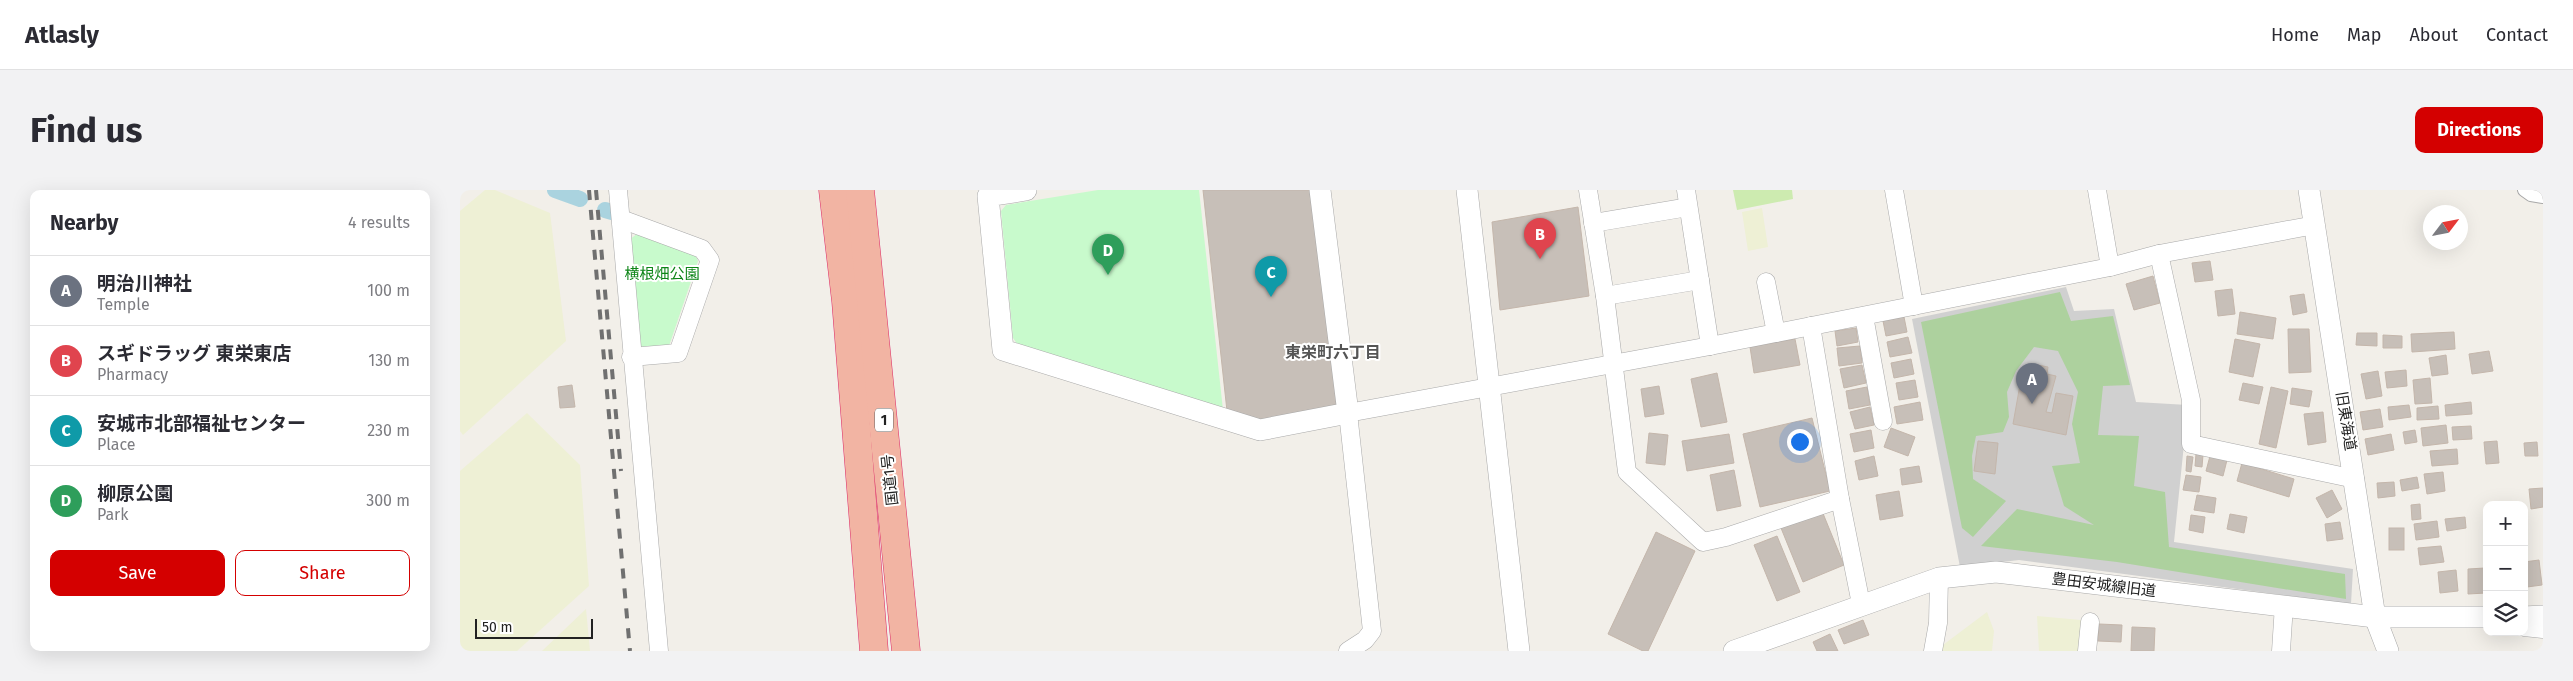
<!DOCTYPE html>
<meta charset="utf-8">
<style>
:root{--surface:#fff;--page:#f2f2f3;--text:#2b2b33;--muted:#7c7c81;--line:#e1e1e2;--accent:#d40000}
body{margin:0;font-family:"Fira Sans","Noto Sans JP",sans-serif;background:var(--page);color:var(--text)}
.controls{position:absolute;right:15px;bottom:15px;display:grid;overflow:hidden;border-radius:10px;box-shadow:0 5px 20px #0002}
.controls button{width:45px;height:45px;display:grid;place-items:center;padding:0;border:0;border-bottom:1px solid var(--line);background:var(--surface);color:var(--text);font:25px sans-serif}
.compass{position:absolute;left:1963px;top:15px;width:45px;height:45px;border-radius:50%;background:var(--surface);box-shadow:0 5px 20px #0002;rotate:58deg}
.scale{position:absolute;left:15px;bottom:12px;width:118px;box-sizing:border-box;padding-left:5px;border:2px solid #222;border-top:0;font-size:14px;line-height:18px;white-space:nowrap;color:#222;-webkit-text-stroke:4px #fff;paint-order:stroke}
.you{position:absolute;left:1339px;top:251px;width:18px;height:18px;margin:-12px;border:4px solid #fff;border-radius:50%;background:#1a73e8;box-shadow:0 0 0 8px #1a73e833}
.badge{display:grid;place-items:center;width:32px;height:32px;border-radius:50%;background:var(--accent);color:#fff;font-size:16px;font-weight:700}
.pin{position:absolute;translate:-50% -41px;filter:drop-shadow(0 1px 2px #0008)}
.pin::after{content:'';position:absolute;top:26px;width:18px;height:15px;background:inherit;clip-path:polygon(0 0,100% 0,50% 100%)}
.list{margin:0;padding:0;list-style:none}
h2{display:flex;justify-content:space-between;align-items:center;height:65px;margin:0;padding:0 20px;font-size:21px}
h2 small{font-size:16px;font-weight:400;color:var(--muted)}
.list li{display:grid;grid-template-columns:32px 1fr auto;gap:15px;align-items:center;box-sizing:border-box;height:70px;padding:0 20px;border-top:1px solid var(--line)}
.list b{display:block;font-size:19px;white-space:nowrap}
.list p{margin:0;font-size:16px;white-space:nowrap;color:var(--muted)}
.list em{font-size:16px;font-style:normal;color:var(--muted)}
.actions{display:flex;gap:10px;padding:15px 20px}
.actions a{flex:1;padding:11px 0;border:1px solid var(--accent);border-radius:10px;text-align:center;font-size:18px;color:var(--accent)}
.actions .main{background:var(--accent);color:#fff}
.icon{flex:none;width:28px;height:28px;fill:none;stroke:currentColor;stroke-width:2;stroke-linecap:round;stroke-linejoin:round}
.map{position:relative;flex:none;width:2083px;height:461px;overflow:hidden;border-radius:10px}
header{display:flex;align-items:center;gap:30px;box-sizing:border-box;height:70px;padding:0 25px;background:var(--surface);border-bottom:1px solid var(--line)}
header strong{font-size:24px}
nav{display:flex;gap:28px;margin-inline-start:auto;font-size:18px}
.intro{display:flex;align-items:center;justify-content:space-between;box-sizing:border-box;height:120px;padding:0 30px}
h1{margin:0;font-size:35px}
.button{padding:12px 22px;border-radius:10px;background:var(--accent);color:#fff;font-size:18px;font-weight:700}
main{display:flex;gap:30px;padding:0 30px}
aside{flex:1;background:var(--surface);border-radius:10px;box-shadow:0 5px 20px #0002}
.map>svg:first-child{display:block}
.religious{fill:#d0d0d0}
.farmland{fill:#eef0d5}
.grass{fill:#cdebb0}
.forest{fill:#add19e}
.park{fill:#c8facc}
.lines{fill:none;stroke-linecap:round;stroke-linejoin:round}
.canal{stroke:#aad3df;stroke-width:16}
.building{fill:#c7bfb8;stroke:#c4b6ab}
.pedestrian-casing{stroke:#a9a9a9;stroke-width:14}
.minor-casing{stroke:#a9a9a9;stroke-width:19}
.tertiary-casing{stroke:#a9a9a9;stroke-width:22}
.trunk-casing{stroke:#dc2a67;stroke-width:29}
.pedestrian{stroke:#fff;stroke-width:12}
.minor{stroke:#fff;stroke-width:18}
.tertiary{stroke:#fff;stroke-width:21}
.trunk{stroke:#f2b4a3;stroke-width:28}
.rail{stroke:#707070;stroke-width:4;stroke-dasharray:10 10;stroke-linecap:butt}
.labels{text-anchor:middle;dominant-baseline:central;stroke-width:4;stroke-linejoin:round;paint-order:stroke}
.shield{fill:#fff;stroke:#646464;stroke-width:1}
.shield-label{font-size:14px;font-weight:bold;fill:#222}
.park-label{font-size:15px;fill:#0c8416;stroke:#fff}
.street-label{font-size:15px;fill:#222;stroke:#fff}
.neighbourhood-label{font-size:16px;font-weight:bold;fill:#555;stroke:#fff}
</style>
<header>
<strong>Atlasly</strong>
<nav><a>Home</a><a>Map</a><a>About</a><a>Contact</a></nav>
</header>
<div class="intro"><h1>Find us</h1><a class="button">Directions</a></div>
<main>
<aside>
<h2>Nearby<small>4 results</small></h2>
<ul class="list">
<li><span class="badge" style="background:#6b7280">A</span><div><b>明治川神社</b><p>Temple</p></div><em>100 m</em></li>
<li><span class="badge" style="background:#e0444e">B</span><div><b>スギドラッグ 東栄東店</b><p>Pharmacy</p></div><em>130 m</em></li>
<li><span class="badge" style="background:#0f9aa8">C</span><div><b>安城市北部福祉センター</b><p>Place</p></div><em>230 m</em></li>
<li><span class="badge" style="background:#2e9e5b">D</span><div><b>柳原公園</b><p>Park</p></div><em>300 m</em></li>
</ul>
<div class="actions"><a class="main">Save</a><a>Share</a></div>
</aside>
<div class="map">
<svg width="2083" height="461" viewBox="0 0 2083 461">
<rect width="100%" height="100%" fill="#f2efe9"/>
<polygon class="religious" points="1606,97 1614,121 1654,119 1676,212 1728,215 1714,352 1893,379 1891,414 1559,370 1500,377 1452,129"/>
<g class="farmland">
<polygon points="25,0 35,0 90,23 106,151 3,245 0,241 0,21"/>
<polygon points="1302,18 1308,57 1288,61 1282,22"/>
<polygon points="67,223 120,275 129,396 57,461 0,461 0,281"/>
<polygon points="126,419 130,461 82,461"/>
<polygon points="1527,422 1534,441 1532,461 1482,461 1483,455"/>
<polygon points="1577,426 1621,430 1619,461 1579,461"/>
</g>
<polygon class="grass" points="1273,0 1332,0 1333,9 1277,20"/>
<polygon class="forest" points="1600,102 1611,131 1653,126 1670,195 1643,196 1638,245 1679,246 1674,296 1705,302 1709,357 1885,384 1886,409 1657,372 1521,356 1557,319 1634,335 1604,316 1592,276 1620,273 1612,234 1618,202 1598,161 1574,157 1556,181 1547,202 1549,227 1543,242 1516,246 1512,266 1513,289 1546,311 1513,347 1502,338 1461,132"/>
<g class="park">
<polygon points="638,0 739,0 763,220 558,155 553,148 541,21 546,15"/>
<polygon points="180,42 234,62 238,71 209,156 186,159 177,153 170,49"/>
</g>
<g class="lines">
<g class="canal">
<polyline points="95,0 120,9"/>
<polyline points="145,20 152,22"/>
</g>
</g>
<g class="building">
<polygon points="743,0 854,0 879,214 801,233 767,221"/>
<polygon points="1118,17 1129,106 1040,120 1032,32"/>
<polygon points="1750,71 1753,90 1735,92 1732,73"/>
<polygon points="1693,86 1700,113 1674,120 1666,94"/>
<polygon points="1772,99 1775,124 1758,126 1755,101"/>
<polygon points="1844,104 1847,122 1833,125 1830,106"/>
<polygon points="1780,122 1816,128 1813,149 1777,144"/>
<polygon points="1444,127 1447,142 1426,146 1423,131"/>
<polygon points="1396,138 1398,152 1377,156 1375,141"/>
<polygon points="1828,139 1849,139 1851,182 1829,183"/>
<polygon points="1994,142 1995,159 1952,162 1951,144"/>
<polygon points="1897,143 1917,143 1917,156 1896,155"/>
<polygon points="1923,145 1942,146 1942,158 1923,158"/>
<polygon points="1448,147 1452,163 1430,167 1427,152"/>
<polygon points="1335,149 1340,175 1294,183 1290,157"/>
<polygon points="1775,149 1800,154 1793,187 1769,182"/>
<polygon points="1400,156 1402,173 1379,176 1377,158"/>
<polygon points="2029,161 2033,181 2012,184 2009,164"/>
<polygon points="1986,165 1988,184 1972,186 1969,168"/>
<polygon points="1451,169 1454,184 1434,188 1431,173"/>
<polygon points="1402,175 1406,193 1384,198 1380,179"/>
<polygon points="1578,175 1588,177 1587,184 1596,186 1586,222 1592,223 1596,203 1613,206 1606,245 1553,234 1561,189 1571,191 1572,185 1576,186"/>
<polygon points="1946,180 1947,196 1927,198 1925,182"/>
<polygon points="1918,181 1922,206 1906,209 1901,184"/>
<polygon points="1257,183 1267,232 1241,237 1231,189"/>
<polygon points="1970,188 1972,213 1955,214 1953,190"/>
<polygon points="1455,190 1458,207 1439,210 1436,193"/>
<polygon points="1783,193 1803,197 1799,214 1779,210"/>
<polygon points="112,195 115,217 100,218 98,197"/>
<polygon points="1199,196 1204,224 1185,227 1181,199"/>
<polygon points="1407,197 1410,215 1389,219 1386,201"/>
<polygon points="1811,197 1828,201 1816,258 1799,254"/>
<polygon points="1832,198 1852,201 1849,217 1830,214"/>
<polygon points="1460,212 1463,230 1437,234 1434,217"/>
<polygon points="2011,212 2012,224 1986,226 1985,215"/>
<polygon points="1949,215 1951,227 1929,230 1928,217"/>
<polygon points="1978,216 1979,229 1957,230 1957,218"/>
<polygon points="1410,217 1414,235 1395,239 1390,222"/>
<polygon points="1920,219 1923,237 1903,240 1900,222"/>
<polygon points="1863,222 1866,252 1848,255 1844,224"/>
<polygon points="1352,228 1370,301 1300,317 1283,244"/>
<polygon points="1986,235 1988,253 1963,256 1961,238"/>
<polygon points="2011,236 2012,249 1993,250 1992,237"/>
<polygon points="1431,238 1455,247 1448,266 1424,257"/>
<polygon points="1411,240 1414,258 1394,262 1390,244"/>
<polygon points="1955,240 1957,252 1945,254 1943,242"/>
<polygon points="1189,243 1208,245 1205,275 1186,273"/>
<polygon points="1269,244 1274,273 1227,281 1222,251"/>
<polygon points="1931,244 1934,260 1908,265 1905,249"/>
<polygon points="1518,251 1538,253 1535,284 1514,281"/>
<polygon points="2037,251 2039,273 2026,274 2024,252"/>
<polygon points="2077,252 2078,266 2065,266 2064,253"/>
<polygon points="1997,259 1998,274 1972,276 1970,261"/>
<polygon points="1736,264 1743,265 1742,277 1735,276"/>
<polygon points="1414,266 1418,286 1399,290 1395,271"/>
<polygon points="1727,266 1733,267 1731,282 1726,281"/>
<polygon points="1750,266 1767,270 1763,286 1746,281"/>
<polygon points="1782,273 1834,289 1829,307 1777,291"/>
<polygon points="1459,276 1462,292 1442,295 1440,279"/>
<polygon points="1274,280 1281,316 1257,321 1250,285"/>
<polygon points="1983,282 1985,301 1967,304 1964,284"/>
<polygon points="1726,285 1741,287 1739,302 1723,300"/>
<polygon points="1957,287 1959,298 1942,301 1940,290"/>
<polygon points="1934,292 1935,306 1918,308 1917,293"/>
<polygon points="2083,298 2083,317 2071,319 2069,299"/>
<polygon points="1872,300 1882,319 1867,328 1856,308"/>
<polygon points="1439,301 1443,326 1420,330 1416,305"/>
<polygon points="1737,305 1756,308 1754,323 1734,320"/>
<polygon points="1960,314 1961,329 1952,330 1951,315"/>
<polygon points="1362,321 1384,375 1343,392 1321,338"/>
<polygon points="1770,324 1787,327 1784,343 1767,339"/>
<polygon points="1731,325 1745,327 1743,343 1729,340"/>
<polygon points="2005,327 2006,338 1987,341 1985,329"/>
<polygon points="1977,331 1979,347 1956,350 1954,334"/>
<polygon points="1880,332 1883,349 1867,351 1865,334"/>
<rect x="1929" y="338" width="15" height="22"/>
<polygon points="1196,342 1235,361 1188,461 1183,461 1148,444"/>
<polygon points="1317,346 1340,402 1317,411 1294,355"/>
<polygon points="1981,356 1984,372 1960,375 1958,358"/>
<polygon points="2079,370 2082,395 2067,397 2064,372"/>
<polygon points="2025,378 2026,403 2008,404 2008,379"/>
<polygon points="1996,380 1998,401 1980,403 1978,382"/>
<polygon points="1403,430 1409,445 1384,454 1378,440"/>
<polygon points="1639,434 1662,435 1661,452 1638,451"/>
<polygon points="1672,437 1695,438 1694,461 1671,461"/>
<polygon points="1370,444 1378,461 1357,461 1353,452"/>
</g>
<g class="lines">
<g class="pedestrian-casing">
<polyline id="pedestrian" points="2064,0 2071,5 2083,7"/>
</g>
<g class="minor-casing">
<g id="minor">
<polyline points="158,0 199,461"/>
<polyline points="1128,0 1145,106 1167,282 1243,352 1266,347 1380,309"/>
<polyline points="1226,0 1250,156"/>
<polyline points="1434,0 1454,116"/>
<polyline points="1637,0 1650,77"/>
<polyline points="161,29 242,59 250,70 218,163 171,167"/>
<polyline points="1133,33 1228,17"/>
<polyline points="1699,64 1731,210 1731,254 1895,289"/>
<polyline points="1306,92 1316,143"/>
<polyline points="1145,106 1240,90"/>
<polyline points="1404,126 1423,231"/>
<polyline points="1351,136 1380,309 1401,414"/>
<polyline points="2064,437 2083,439"/>
<polyline points="888,461 905,450 912,441 888,223 1250,156 1650,77 1699,64 1855,35"/>
<polyline points="1473,461 1478,433 1479,388"/>
<polyline points="1627,461 1630,432"/>
<polyline points="1821,461 1824,415"/>
</g>
</g>
<g class="tertiary-casing">
<g id="tertiary">
<polyline points="566,0 528,6 543,160 800,240 888,223 860,0"/>
<polyline points="1007,0 1059,461"/>
<polyline points="1849,0 1915,427 1928,461"/>
<polyline points="2064,427 2083,426"/>
<polyline points="1274,461 1479,388 1536,382 1915,427 2027,427"/>
</g>
</g>
<g class="trunk-casing">
<g id="trunk">
<polyline points="373,0 386,111 414,461"/>
<polyline points="400,0 446,461"/>
</g>
</g>
<use href="#pedestrian" class="pedestrian"/>
<use href="#minor" class="minor"/>
<use href="#tertiary" class="tertiary"/>
<use href="#trunk" class="trunk"/>
<g class="rail">
<polyline points="129,0 170,461"/>
<polyline points="136,0 161,281"/>
</g>
</g>
<g class="labels">
<rect class="shield" x="415" y="218.5" width="18" height="23" rx="4"/>
<g class="shield-label">
<text x="424" y="230">1</text>
</g>
<g class="park-label">
<text x="202" y="84">横根畑公園</text>
</g>
<g class="street-label">
<text transform="translate(1886 231) rotate(81)">旧東海道</text>
<text transform="translate(430 290) rotate(-96)">国道1号</text>
<text transform="translate(1644 395) rotate(7)">豊田安城線旧道</text>
</g>
<g class="neighbourhood-label">
<text x="873" y="162">東栄町六丁目</text>
</g>
</g>
</svg>
<div class="controls">
<button>+</button>
<button>−</button>
<button><svg class="icon" aria-label="layers" viewBox="0 0 24 24"><path d="M12 4l9 5-9 5-9-5zM3 14l9 5 9-5"/></svg></button>
</div>
<svg class="compass" viewBox="-18 -18 36 36"><path d="M0-13l5 13h-10z" fill="#e53935"/><path d="M0 13l5-13h-10z" fill="#7c7c81"/></svg>
<div class="scale">50 m</div>
<div class="you"></div>
<div class="pin badge" style="left:1572px;top:214px;background:#6b7280">A</div>
<div class="pin badge" style="left:1080px;top:69px;background:#e0444e">B</div>
<div class="pin badge" style="left:811px;top:107px;background:#0f9aa8">C</div>
<div class="pin badge" style="left:648px;top:85px;background:#2e9e5b">D</div>
</div>
</main>
